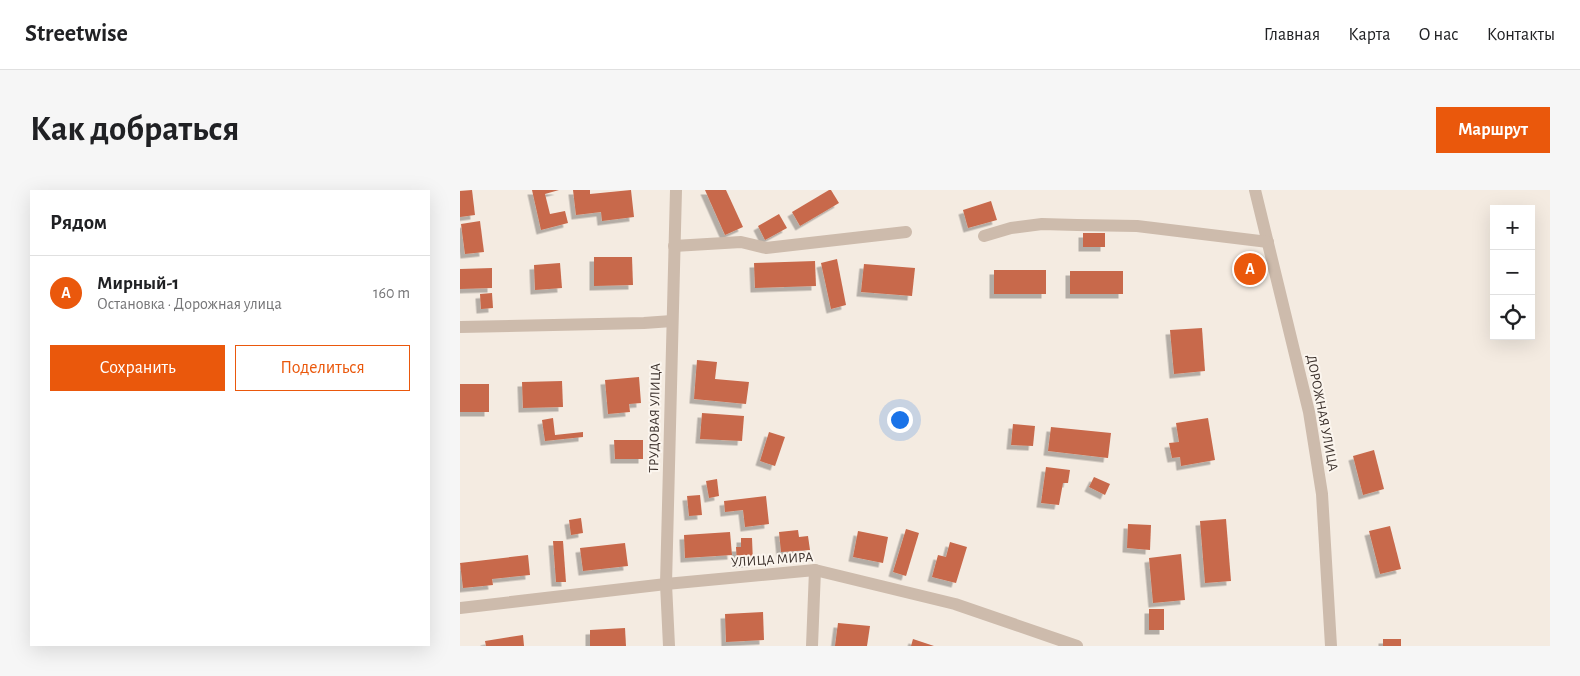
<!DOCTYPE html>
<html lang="ru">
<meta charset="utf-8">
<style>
:root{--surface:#fff;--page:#f6f6f6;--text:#202124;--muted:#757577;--line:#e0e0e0;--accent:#ea580c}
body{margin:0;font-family:"Alegreya Sans",sans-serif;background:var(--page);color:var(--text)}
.controls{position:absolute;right:15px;top:15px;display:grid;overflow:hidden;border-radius:0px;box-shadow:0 5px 20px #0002}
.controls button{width:45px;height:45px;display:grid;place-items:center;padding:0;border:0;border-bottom:1px solid var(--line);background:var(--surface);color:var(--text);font:25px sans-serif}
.you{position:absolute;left:439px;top:229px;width:18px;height:18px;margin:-12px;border:4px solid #fff;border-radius:50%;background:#1a73e8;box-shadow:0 0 0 8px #1a73e833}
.badge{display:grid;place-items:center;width:32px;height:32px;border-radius:50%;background:var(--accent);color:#fff;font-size:16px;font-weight:700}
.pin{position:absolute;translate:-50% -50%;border:2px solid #fff;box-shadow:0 1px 5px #0006}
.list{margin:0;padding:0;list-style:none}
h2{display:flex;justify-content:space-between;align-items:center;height:65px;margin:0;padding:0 20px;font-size:21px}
h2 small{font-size:16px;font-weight:400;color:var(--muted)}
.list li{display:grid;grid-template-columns:32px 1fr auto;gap:15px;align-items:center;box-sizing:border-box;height:75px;padding:0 20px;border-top:1px solid var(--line)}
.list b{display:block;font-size:19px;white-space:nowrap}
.list p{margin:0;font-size:16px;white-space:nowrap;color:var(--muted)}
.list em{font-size:16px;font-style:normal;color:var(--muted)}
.actions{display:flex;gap:10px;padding:15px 20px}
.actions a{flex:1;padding:11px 0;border:1px solid var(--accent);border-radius:0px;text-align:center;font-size:18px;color:var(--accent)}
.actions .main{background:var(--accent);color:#fff}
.icon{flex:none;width:28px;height:28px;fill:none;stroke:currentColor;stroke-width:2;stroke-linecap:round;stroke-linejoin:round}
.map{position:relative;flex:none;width:1090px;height:456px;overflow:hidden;border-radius:0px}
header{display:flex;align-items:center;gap:30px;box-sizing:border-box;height:70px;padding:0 25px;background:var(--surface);border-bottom:1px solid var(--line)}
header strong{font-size:24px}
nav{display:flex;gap:28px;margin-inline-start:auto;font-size:18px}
.intro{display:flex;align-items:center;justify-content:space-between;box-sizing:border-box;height:120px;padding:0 30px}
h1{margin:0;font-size:35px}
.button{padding:12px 22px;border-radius:0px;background:var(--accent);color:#fff;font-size:18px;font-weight:700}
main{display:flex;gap:30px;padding:0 30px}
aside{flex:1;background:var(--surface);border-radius:0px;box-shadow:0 5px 20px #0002}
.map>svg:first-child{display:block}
.building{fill:#c8694b;filter:url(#shadow)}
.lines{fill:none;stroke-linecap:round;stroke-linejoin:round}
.minor{stroke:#cdbbac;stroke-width:12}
.labels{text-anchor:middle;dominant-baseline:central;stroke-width:4;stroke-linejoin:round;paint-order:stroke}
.street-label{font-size:14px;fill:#3b302b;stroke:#fbf5ee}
</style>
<header>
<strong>Streetwise</strong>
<nav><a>Главная</a><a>Карта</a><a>О нас</a><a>Контакты</a></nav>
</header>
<div class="intro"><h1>Как добраться</h1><a class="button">Маршрут</a></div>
<main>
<aside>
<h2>Рядом<small></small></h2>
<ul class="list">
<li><span class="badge">A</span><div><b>Мирный-1</b><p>Остановка · Дорожная улица</p></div><em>160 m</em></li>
</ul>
<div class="actions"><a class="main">Сохранить</a><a>Поделиться</a></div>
</aside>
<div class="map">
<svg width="1090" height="456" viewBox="0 0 1090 456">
<defs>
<filter id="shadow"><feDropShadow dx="-4.5" dy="4.5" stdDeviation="0" flood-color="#0004"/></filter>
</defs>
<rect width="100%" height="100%" fill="#f4ebe1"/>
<g class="building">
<polygon points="12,0 15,25 0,27 0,1"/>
<polygon points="72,0 99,0 85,4 90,24 105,21 108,33 81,40"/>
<polygon points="113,0 130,0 130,4 171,0 174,27 142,31 141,22 116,25"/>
<polygon points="245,0 266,0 283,37 265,45"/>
<polygon points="369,0 371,0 379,13 340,36 332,22"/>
<polygon points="531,11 537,30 508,38 503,20"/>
<polygon points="319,24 327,38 305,50 298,36"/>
<polygon points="20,31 24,62 5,64 1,34"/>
<rect x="623" y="43" width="22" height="14"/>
<polygon points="134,67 172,67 173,95 134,96"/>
<polygon points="377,69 386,115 371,119 361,73"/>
<polygon points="355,71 356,96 295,98 294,73"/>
<polygon points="100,73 102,98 75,100 74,75"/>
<polygon points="404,74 455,78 452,106 401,102"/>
<polygon points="32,78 32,98 0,99 0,79"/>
<rect x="534" y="80" width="52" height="24"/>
<rect x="610" y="81" width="53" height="23"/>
<polygon points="32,103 33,118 21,119 20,104"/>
<polygon points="742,138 745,181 714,184 710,140"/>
<polygon points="237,170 257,172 255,189 289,192 286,214 234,209"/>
<polygon points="179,187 181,213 169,214 170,222 148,224 145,190"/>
<polygon points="102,191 103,217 63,218 62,192"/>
<rect x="0" y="194" width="29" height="28"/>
<polygon points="242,223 284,226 282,251 240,249"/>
<polygon points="93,228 95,245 123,242 123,247 85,251 82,230"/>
<polygon points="748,228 755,270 721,276 720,267 712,268 709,253 719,252 716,233"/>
<polygon points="553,234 575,236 573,256 551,255"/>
<polygon points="591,237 651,243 648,268 588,261"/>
<polygon points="309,242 325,247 315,276 300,271"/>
<polygon points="154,250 183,250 183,269 155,269"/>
<polygon points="914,260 924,299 903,305 893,266"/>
<polygon points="586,277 610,280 608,293 603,293 599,315 581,313"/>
<polygon points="634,287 650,294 645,305 629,297"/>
<polygon points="257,289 259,306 249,308 246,291"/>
<polygon points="240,305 242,325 229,326 227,306"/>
<polygon points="306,306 309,334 285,337 283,320 265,322 264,311"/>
<polygon points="121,328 123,343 111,345 109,330"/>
<polygon points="766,329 771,391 745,393 740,331"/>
<polygon points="668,334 691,335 690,360 667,358"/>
<polygon points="930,336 941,379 920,384 909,341"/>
<polygon points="446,339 459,343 446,386 433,382"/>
<polygon points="338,340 339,347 348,346 350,360 321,362 319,342"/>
<polygon points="398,341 428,347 423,373 393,367"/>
<polygon points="270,342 272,365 225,368 224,345"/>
<polygon points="281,348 292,348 293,373 277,373 276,357 281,357"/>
<polygon points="93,351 103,351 106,392 96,392"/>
<polygon points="490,352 507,357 496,393 472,387 478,365 486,367"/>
<polygon points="165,353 168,376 123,381 120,358"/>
<polygon points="721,364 725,410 693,413 689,368"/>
<polygon points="68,365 70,385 32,389 33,395 3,398 0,373"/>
<rect x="689" y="419" width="15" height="21"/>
<polygon points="303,422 304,450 266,452 265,424"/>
<polygon points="378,433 410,436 407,456 375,456"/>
<polygon points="165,438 166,456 130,456 130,440"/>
<polygon points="63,445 64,456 26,456 25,451"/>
<polygon points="453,449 474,456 451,456"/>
<rect x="923" y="449" width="18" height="7"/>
</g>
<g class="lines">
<g class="minor">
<polyline points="795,0 849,222 862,304 871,456"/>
<polyline points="524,46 551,38 582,34 617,35 677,36 808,52"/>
<polyline points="214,56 281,52 306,58 446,42"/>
<polyline points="0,137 184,133 212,131"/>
<polyline points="0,418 206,394 355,380 495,414 617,456"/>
<polyline points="209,456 206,394 216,0"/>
<polyline points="352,456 355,380"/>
</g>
</g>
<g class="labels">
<g class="street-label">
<text transform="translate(862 223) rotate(79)">ДОРОЖНАЯ УЛИЦА</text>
<text transform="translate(195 228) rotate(-89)">ТРУДОВАЯ УЛИЦА</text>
<text transform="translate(312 370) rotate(-4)">УЛИЦА МИРА</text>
</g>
</g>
</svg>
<div class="controls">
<button>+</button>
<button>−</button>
<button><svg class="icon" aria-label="locate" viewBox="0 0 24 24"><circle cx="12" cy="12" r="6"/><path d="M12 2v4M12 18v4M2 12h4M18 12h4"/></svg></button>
</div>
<div class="you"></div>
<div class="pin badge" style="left:790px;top:79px">A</div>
</div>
</main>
